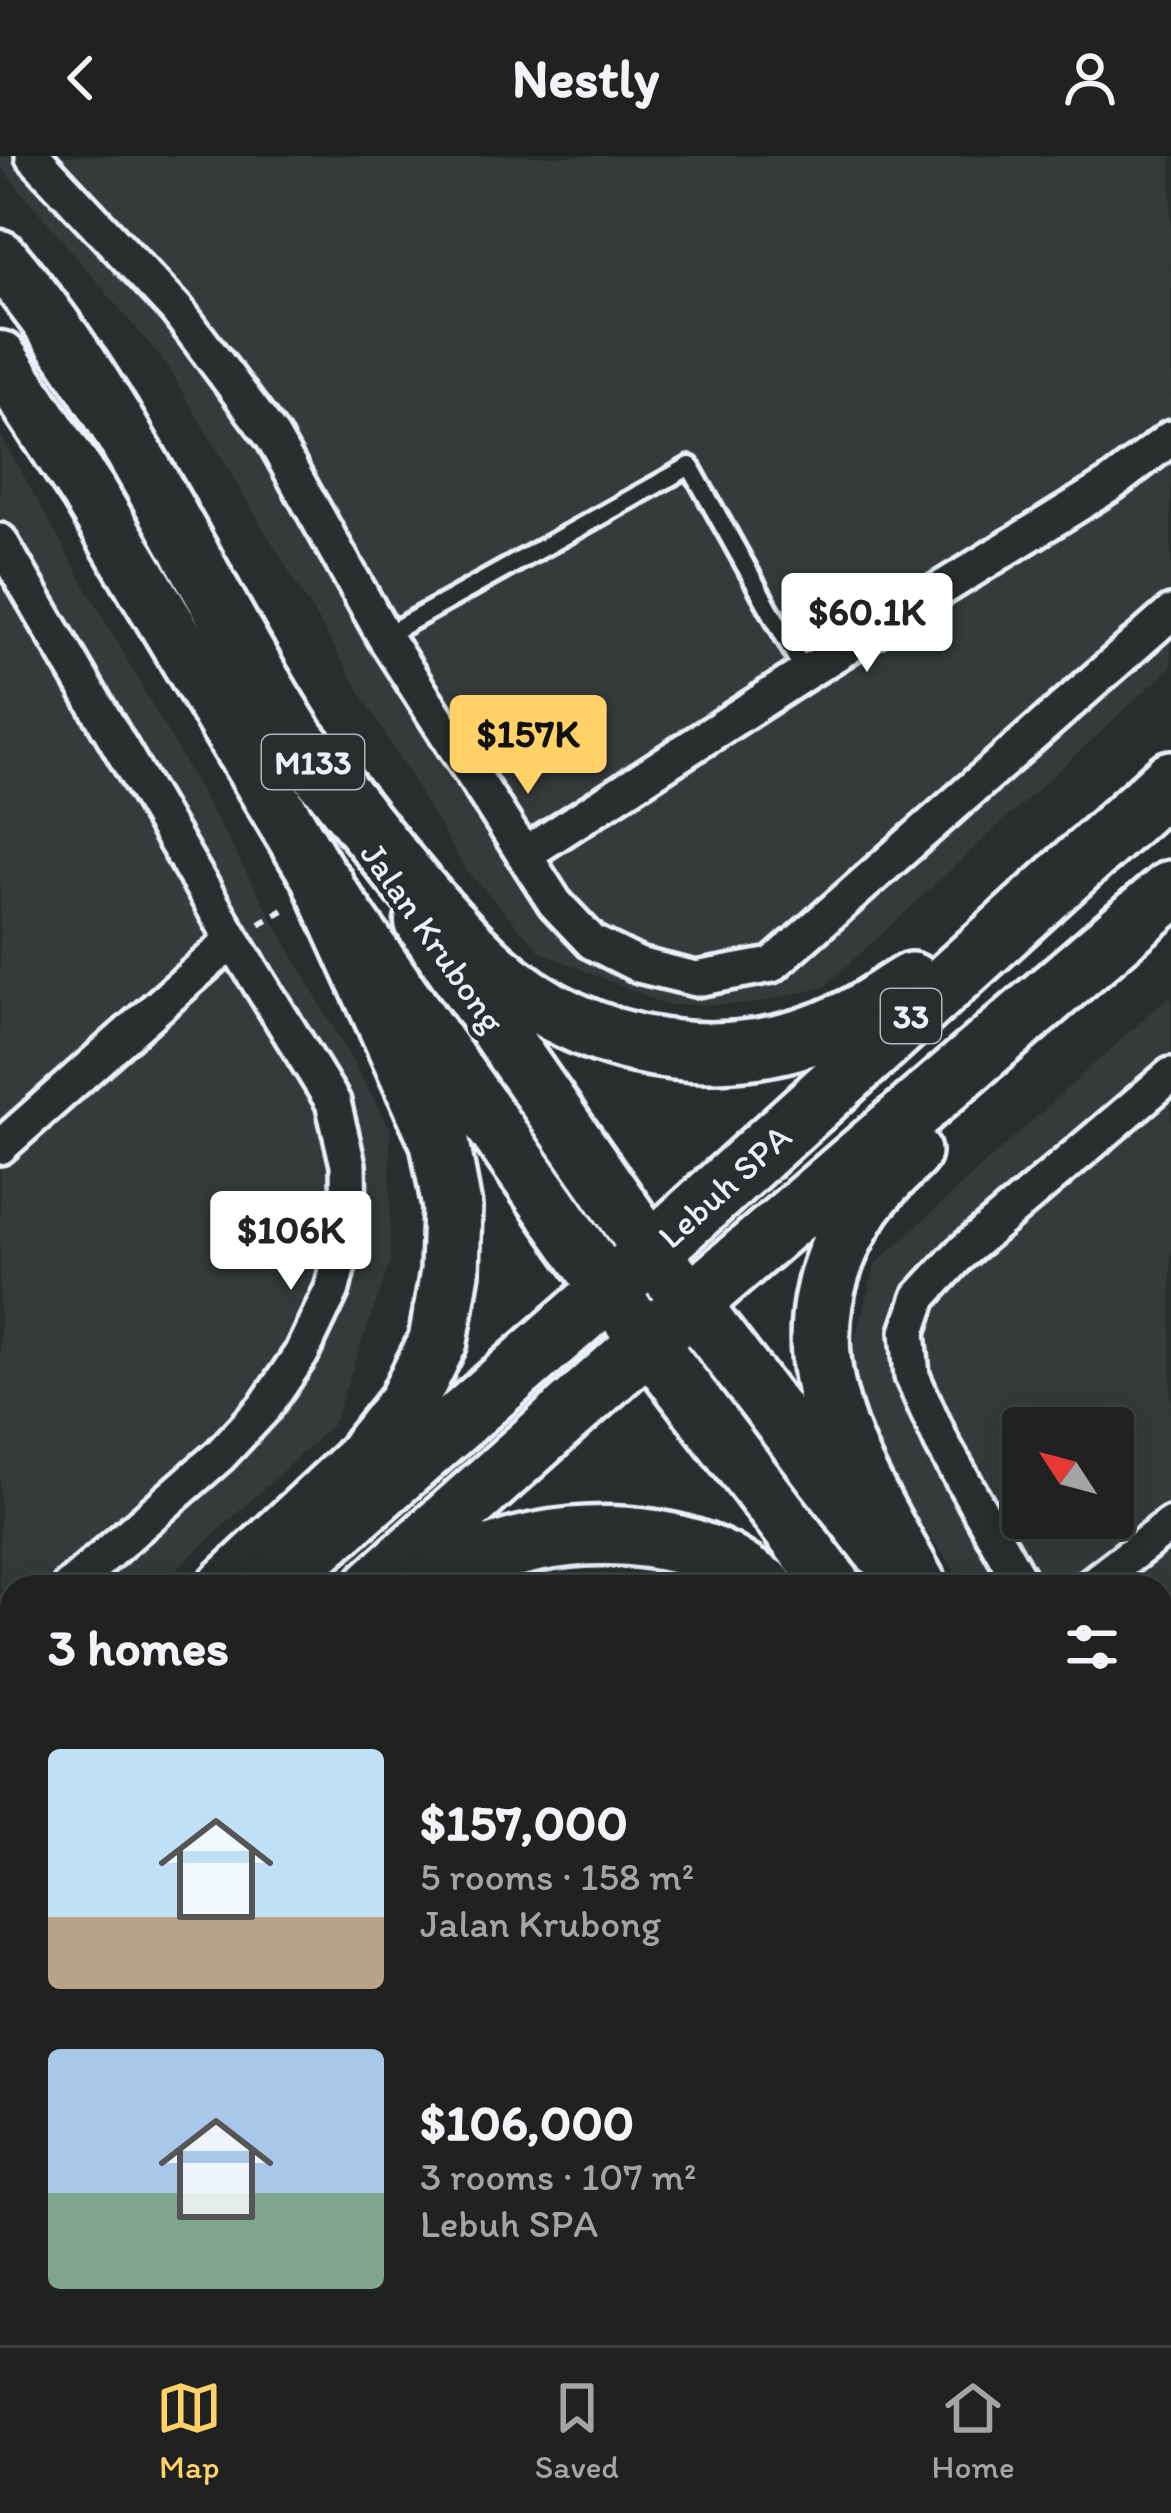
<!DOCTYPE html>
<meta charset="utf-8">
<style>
:root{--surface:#202222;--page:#282a2a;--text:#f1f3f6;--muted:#a2a4a5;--line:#3d3f40;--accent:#ffd166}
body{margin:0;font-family:Itim,sans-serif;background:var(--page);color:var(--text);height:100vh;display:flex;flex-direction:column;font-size:45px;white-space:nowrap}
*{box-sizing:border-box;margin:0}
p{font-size:39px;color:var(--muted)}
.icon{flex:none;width:66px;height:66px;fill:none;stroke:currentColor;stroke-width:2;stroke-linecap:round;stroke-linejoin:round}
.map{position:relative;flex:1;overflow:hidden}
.side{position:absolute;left:0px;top:1419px;width:1173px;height:771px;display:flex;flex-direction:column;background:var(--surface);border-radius:36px 36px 0 0;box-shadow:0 6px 30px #0003,0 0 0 3px var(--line)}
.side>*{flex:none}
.needle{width:78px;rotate:306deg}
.fabs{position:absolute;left:1002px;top:1251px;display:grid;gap:24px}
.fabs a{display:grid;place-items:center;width:132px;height:132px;border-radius:12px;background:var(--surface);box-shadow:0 6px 30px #0003,0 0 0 3px var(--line);font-size:60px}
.price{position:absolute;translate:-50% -102px;padding:0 27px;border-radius:12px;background:#fff;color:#222;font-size:39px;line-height:78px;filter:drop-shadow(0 3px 6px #0008)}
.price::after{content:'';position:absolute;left:50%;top:72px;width:36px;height:27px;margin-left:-18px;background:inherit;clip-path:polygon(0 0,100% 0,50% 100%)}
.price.active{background:var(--accent);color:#111}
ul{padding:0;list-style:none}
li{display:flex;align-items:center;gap:36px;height:300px;padding:0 48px}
li span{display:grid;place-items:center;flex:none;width:336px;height:240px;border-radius:12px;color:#555}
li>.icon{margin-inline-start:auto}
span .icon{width:144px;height:144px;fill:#fffc;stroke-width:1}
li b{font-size:51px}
h2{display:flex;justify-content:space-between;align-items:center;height:144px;padding:0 48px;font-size:51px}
header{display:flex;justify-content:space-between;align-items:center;height:156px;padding:0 48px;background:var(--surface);font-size:54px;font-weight:700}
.tabs{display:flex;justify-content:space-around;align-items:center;height:168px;border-top:3px solid var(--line);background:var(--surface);font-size:33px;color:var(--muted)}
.tabs a{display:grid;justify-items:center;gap:6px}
.tabs .active{color:var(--accent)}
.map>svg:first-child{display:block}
.built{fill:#363a3b;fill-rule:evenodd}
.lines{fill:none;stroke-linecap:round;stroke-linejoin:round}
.service-casing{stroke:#e8f1f8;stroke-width:26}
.minor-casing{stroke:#e8f1f8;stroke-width:42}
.primary-casing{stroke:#e8f1f8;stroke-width:63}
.trunk-casing{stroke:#e8f1f8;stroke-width:66}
.path{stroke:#e8f1f8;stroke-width:6;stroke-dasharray:9 9;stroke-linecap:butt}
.service{stroke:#2a2d2e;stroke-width:16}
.minor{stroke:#2a2d2e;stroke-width:33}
.primary{stroke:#2a2d2e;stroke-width:54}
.trunk{stroke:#2a2d2e;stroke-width:57}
.labels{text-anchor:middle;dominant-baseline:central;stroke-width:10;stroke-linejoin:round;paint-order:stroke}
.shield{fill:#2a2d2e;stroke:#afb6bb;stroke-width:3}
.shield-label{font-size:33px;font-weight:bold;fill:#e8f1f8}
.street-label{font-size:36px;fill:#e8f1f8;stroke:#2a2d2e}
</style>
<header><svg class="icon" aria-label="back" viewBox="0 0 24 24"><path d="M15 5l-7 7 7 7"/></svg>Nestly<svg class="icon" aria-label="person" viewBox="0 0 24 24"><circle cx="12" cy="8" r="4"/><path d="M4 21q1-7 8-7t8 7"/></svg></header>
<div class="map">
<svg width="1171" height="2189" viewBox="0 0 1171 2189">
<rect width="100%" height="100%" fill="#2a2d2e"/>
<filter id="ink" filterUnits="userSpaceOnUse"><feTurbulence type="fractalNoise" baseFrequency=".00833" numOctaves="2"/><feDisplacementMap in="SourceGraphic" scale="24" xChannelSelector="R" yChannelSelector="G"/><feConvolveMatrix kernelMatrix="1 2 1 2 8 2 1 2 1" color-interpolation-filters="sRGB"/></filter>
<g filter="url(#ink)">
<path class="built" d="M0,0h1171v511l-347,320 -72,17 -86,1 -125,-53 -76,-83 -299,-505 -166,-198z
M0,278l390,694v135l-57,161 -175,163h-146v136l-12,11z
M1171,838v879l-10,-14v-272h-195l-73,-103 -45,-119 28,-102zM1023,1272h90v90h-90z
M12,1857v321h1149v-171l10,14v168h-1171v-322z"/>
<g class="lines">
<defs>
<path id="service" d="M384,480l306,-170 115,207"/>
<path id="minor" d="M33,0l144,154 96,128 111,198 171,267 37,39 46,23 58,14 76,-14 399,-352
M0,385l233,399 100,162 15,63 1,56 -17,68 -31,65 -36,53 -45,48 -151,132
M524,699l281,-182 306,-189 60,-46
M0,991l233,-207
M1023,1431l-81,-144 -30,-67 -4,-44 12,-35 40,-43 211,-179
M1089,1431l82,-63
M0,1491l12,-10
M1161,1625l10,15
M0,1908l12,-11
M1161,2092l10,9
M779,2178l8,11
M635,2189l17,-11"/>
<path id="primary" d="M0,102c134,156 209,354 325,522
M0,203l88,133 236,393 285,405 226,297
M423,766l228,329 228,297
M1161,1792l10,14
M1161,1899l10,17"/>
<g id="trunk">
<path d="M300,588c61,74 119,158 190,223 97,88 240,111 358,53 22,-10 42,-26 63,-38"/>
<path d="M911,996c-17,18 -37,35 -50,55 -90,143 -13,252 57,380"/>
<path d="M227,1431l131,-123 49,-61 31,-62 12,-69 2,-65 -12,-65 -116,-257"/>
<path id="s1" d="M270,1431l339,-297 562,-510"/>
<path d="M374,1431l316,-283 481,-414"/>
<path d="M427,1431c80,-55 209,-70 298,-25 13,7 27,17 40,25"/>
<path d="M0,1644l12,-11"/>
<path d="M0,1766l12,-11"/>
</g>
</defs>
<use href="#service" class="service-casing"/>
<use href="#minor" class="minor-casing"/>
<use href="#primary" class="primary-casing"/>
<use href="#trunk" class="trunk-casing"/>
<path class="path" d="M260,768l25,-15"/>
<use href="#service" class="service"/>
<use href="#minor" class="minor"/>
<use href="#primary" class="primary"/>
<use href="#trunk" class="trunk"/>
</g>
</g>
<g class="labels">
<g class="shield">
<rect x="262" y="579" width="102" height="54" rx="9"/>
<rect x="881" y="833" width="60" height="54" rx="9"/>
</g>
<g class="shield-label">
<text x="313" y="606">M133</text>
<text x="911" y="860">33</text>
</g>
<g class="street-label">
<text transform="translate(433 781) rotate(55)">Jalan Krubong</text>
<text stroke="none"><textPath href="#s1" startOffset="606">Lebuh SPA</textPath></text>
</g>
</g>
</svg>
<div class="fabs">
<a><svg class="needle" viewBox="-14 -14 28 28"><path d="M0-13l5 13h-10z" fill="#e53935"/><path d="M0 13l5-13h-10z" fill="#a2a4a5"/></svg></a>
</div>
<b class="price" style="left:867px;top:519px">$60.1K</b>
<b class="price active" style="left:528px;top:641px">$157K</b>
<b class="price" style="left:291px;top:1137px">$106K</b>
<section class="side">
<h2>3 homes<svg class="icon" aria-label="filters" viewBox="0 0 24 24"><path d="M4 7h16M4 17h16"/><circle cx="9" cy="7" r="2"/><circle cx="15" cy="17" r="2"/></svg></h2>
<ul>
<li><span style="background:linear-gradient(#bfe0f5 70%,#b9a48a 0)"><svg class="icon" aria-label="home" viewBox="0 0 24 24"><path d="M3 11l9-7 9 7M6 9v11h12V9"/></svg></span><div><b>$157,000</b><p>5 rooms · 158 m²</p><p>Jalan Krubong</p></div></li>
<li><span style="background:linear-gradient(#a9c7e8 60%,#7fa58c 0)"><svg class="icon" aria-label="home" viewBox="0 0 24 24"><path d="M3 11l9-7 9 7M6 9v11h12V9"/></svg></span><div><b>$106,000</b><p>3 rooms · 107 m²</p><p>Lebuh SPA</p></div></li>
</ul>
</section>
</div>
<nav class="tabs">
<a class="active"><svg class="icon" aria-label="map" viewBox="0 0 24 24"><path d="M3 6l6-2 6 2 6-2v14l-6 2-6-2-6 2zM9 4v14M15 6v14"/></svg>Map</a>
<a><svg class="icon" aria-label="saved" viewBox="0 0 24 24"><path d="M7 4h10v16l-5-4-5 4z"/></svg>Saved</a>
<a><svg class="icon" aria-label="home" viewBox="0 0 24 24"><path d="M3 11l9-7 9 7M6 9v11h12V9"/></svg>Home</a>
</nav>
